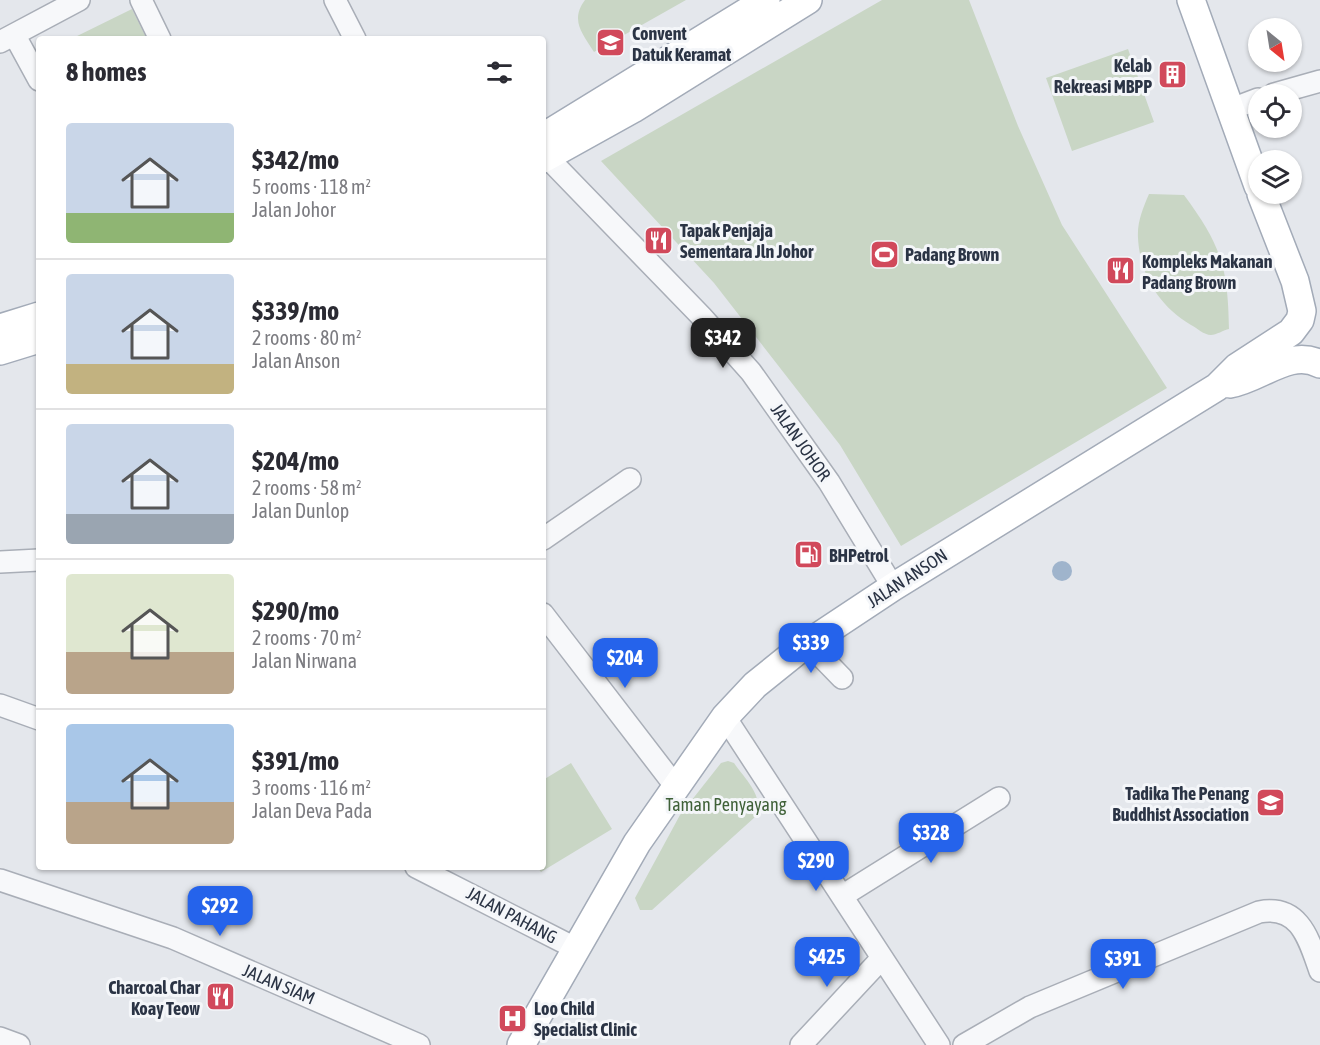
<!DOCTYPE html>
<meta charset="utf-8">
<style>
:root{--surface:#fff;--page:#f7f7f7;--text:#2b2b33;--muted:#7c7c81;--line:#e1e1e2;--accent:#2563eb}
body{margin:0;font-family:"Asap Condensed",sans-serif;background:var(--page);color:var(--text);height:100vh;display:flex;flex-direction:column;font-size:22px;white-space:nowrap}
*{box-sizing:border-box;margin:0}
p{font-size:20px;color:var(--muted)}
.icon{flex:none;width:33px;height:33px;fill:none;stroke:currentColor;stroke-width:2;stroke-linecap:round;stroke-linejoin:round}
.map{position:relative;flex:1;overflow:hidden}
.panel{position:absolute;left:36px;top:36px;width:510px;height:834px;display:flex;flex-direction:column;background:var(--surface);border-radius:6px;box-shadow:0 2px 4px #0004}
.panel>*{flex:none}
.needle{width:39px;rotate:150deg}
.tools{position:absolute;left:1248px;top:18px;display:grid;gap:12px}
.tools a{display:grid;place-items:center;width:54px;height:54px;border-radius:50%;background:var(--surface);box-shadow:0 2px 4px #0004;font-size:30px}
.price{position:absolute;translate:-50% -51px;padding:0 14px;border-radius:12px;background:var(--accent);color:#fff;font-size:20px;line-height:39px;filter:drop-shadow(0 2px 3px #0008)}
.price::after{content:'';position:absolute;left:50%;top:36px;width:18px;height:14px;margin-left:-9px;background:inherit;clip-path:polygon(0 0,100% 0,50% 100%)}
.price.on{background:#222;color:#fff}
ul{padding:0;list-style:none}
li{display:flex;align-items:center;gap:18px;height:150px;padding:0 30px}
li+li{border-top:2px solid var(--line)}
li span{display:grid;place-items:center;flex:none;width:168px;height:120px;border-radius:6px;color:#555}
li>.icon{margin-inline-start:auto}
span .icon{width:72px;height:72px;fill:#fffc;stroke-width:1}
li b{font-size:26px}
h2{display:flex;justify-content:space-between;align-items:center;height:72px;padding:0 30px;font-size:26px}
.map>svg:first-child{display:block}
.green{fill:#c9d6c5}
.water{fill:#9fb4cc}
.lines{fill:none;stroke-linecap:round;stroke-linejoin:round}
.minor-casing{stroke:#a9aeb7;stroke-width:24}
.major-casing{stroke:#a3abb8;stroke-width:30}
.minor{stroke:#f7f8fa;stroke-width:21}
.major{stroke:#fff;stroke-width:27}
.labels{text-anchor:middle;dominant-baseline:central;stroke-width:6;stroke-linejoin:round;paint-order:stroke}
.poi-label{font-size:18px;font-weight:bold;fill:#2b3445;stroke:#f4f6f9;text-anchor:start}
.street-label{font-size:18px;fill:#2b3445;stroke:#f4f6f9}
.park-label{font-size:18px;fill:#3f6138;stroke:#f4f6f9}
</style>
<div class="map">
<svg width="1320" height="1045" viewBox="0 0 1320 1045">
<rect width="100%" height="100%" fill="#e4e7ec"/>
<path class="green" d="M585,0h101l-92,52c-12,-19 -24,-32 -9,-52z
M882,0h87l49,126 44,99 105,163 -266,158 -61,-101 -126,-162 -113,-122z
M132,9l15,30h-76z
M1128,49l26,73 -82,29 -26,-73z
M1149,194l35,1c37,50 44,72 45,134 -5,1 -13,6 -18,6 -7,0 -14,-7 -20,-10 -32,-19 -51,-50 -53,-87 -1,-16 5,-30 11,-44z
M728,761l6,2c11,16 32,35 21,54l-103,93h-12l-5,-12 45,-83 41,-52z
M571,763l41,66 -71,43 -4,-5h6v-87z"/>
<path class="water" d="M1052 571a10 10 0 1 1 20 0a10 10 0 1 1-20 0Z"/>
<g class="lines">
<defs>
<path id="minor" d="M141,0l19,39
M335,0l20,39
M15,36l24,44
M0,42l79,-42
M1274,94l46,-13
M1229,110l29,-11
M543,153l158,163 50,56 78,110 64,105
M543,539l87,-60
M0,562l39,-2
M543,614l133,173
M808,643l34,35
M0,705l39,14
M725,717l214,328
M416,867l159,81
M0,880l173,58 246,107
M842,896l157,-98
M0,1038l19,7
M801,1045l81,-87
M964,1045l66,-38 229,-95c41,-8 50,28 61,59"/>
<path id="major" d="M1191,0l67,186
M543,137l223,-137
M543,159l90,-50 175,-109
M0,328l39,-12
M0,351l39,-12
M1230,384c30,-5 60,-36 90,-20
M521,1045l116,-202 88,-126 30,-32 46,-37 92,-61 324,-200 20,-20 54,-35 9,-12 2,-9 -7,-30 -34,-87"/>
</defs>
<use href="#minor" class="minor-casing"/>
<use href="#major" class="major-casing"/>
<use href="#minor" class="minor"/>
<use href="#major" class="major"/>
</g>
<defs>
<symbol id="school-square" viewBox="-11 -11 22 22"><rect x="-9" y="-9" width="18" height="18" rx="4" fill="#d1495b" stroke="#f4f6f9"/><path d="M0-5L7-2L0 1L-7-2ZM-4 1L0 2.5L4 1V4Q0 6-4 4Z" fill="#fff"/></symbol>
<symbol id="building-square" viewBox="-11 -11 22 22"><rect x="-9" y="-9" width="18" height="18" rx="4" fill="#d1495b" stroke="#f4f6f9"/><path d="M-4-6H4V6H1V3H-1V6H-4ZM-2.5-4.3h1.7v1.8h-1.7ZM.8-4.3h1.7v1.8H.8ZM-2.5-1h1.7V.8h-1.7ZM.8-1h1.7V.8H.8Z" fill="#fff"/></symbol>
<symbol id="restaurant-square" viewBox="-11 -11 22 22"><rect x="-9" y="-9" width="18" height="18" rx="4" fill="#d1495b" stroke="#f4f6f9"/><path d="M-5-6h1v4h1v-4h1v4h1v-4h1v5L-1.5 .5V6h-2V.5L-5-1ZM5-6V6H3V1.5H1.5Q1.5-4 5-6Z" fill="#fff"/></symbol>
<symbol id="stadium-square" viewBox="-11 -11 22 22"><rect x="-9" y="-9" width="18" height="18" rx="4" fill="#d1495b" stroke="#f4f6f9"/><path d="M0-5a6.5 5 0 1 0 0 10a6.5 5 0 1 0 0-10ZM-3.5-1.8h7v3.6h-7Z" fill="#fff"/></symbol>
<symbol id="fuel-square" viewBox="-11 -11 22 22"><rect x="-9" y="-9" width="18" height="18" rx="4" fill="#d1495b" stroke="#f4f6f9"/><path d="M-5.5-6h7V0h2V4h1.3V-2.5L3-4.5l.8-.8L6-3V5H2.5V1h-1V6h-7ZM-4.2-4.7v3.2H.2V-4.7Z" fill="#fff"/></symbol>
<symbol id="hospital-square" viewBox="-11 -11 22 22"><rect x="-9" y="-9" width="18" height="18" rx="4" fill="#d1495b" stroke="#f4f6f9"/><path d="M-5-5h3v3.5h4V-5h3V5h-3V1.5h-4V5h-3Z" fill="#fff"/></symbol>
</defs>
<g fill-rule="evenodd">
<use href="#school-square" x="594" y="26" width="33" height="33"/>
<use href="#building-square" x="1156" y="58" width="33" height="33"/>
<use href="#restaurant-square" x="642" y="224" width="33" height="33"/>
<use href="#stadium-square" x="868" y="238" width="33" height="33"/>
<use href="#restaurant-square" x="1104" y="254" width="33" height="33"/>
<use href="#fuel-square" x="792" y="538" width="33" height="33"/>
<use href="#school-square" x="1254" y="786" width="33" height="33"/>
<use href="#restaurant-square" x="204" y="980" width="33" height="33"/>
<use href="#hospital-square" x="496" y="1002" width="33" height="33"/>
</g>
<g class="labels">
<g class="poi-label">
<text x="632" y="33">Convent<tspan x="632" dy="21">Datuk Keramat</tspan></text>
<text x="1152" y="65" text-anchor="end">Kelab<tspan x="1152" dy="21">Rekreasi MBPP</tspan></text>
<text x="680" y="230">Tapak Penjaja<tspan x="680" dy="21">Sementara Jln Johor</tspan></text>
<text x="905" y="254">Padang Brown</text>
<text x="1142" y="261">Kompleks Makanan<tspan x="1142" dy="21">Padang Brown</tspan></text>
<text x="829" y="555">BHPetrol</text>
<text x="1249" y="793" text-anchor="end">Tadika The Penang<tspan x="1249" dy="21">Buddhist Association</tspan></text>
<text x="200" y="987" text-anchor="end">Charcoal Char<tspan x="200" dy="21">Koay Teow</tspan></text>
<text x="534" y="1008">Loo Child<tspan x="534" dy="21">Specialist Clinic</tspan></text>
</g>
<g class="street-label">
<text transform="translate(801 442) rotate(55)">JALAN JOHOR</text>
<text transform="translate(907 578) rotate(-33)">JALAN ANSON</text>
<text transform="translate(512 915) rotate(28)">JALAN PAHANG</text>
<text transform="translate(279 984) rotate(23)">JALAN SIAM</text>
</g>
<g class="park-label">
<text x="726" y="804">Taman Penyayang</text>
</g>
</g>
</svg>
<div class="tools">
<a><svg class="needle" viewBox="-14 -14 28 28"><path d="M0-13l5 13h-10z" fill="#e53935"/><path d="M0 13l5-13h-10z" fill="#7c7c81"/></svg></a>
<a><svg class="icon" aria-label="locate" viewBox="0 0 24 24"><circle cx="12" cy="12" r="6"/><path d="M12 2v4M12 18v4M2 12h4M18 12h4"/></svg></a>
<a><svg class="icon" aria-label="layers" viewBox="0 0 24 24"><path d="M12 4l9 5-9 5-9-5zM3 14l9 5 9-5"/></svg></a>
</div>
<b class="price on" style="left:723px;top:369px">$342</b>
<b class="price" style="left:811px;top:674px">$339</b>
<b class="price" style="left:625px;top:689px">$204</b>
<b class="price" style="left:931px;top:864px">$328</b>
<b class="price" style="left:816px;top:892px">$290</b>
<b class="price" style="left:220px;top:937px">$292</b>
<b class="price" style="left:827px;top:988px">$425</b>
<b class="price" style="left:1123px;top:990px">$391</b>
<section class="panel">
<h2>8 homes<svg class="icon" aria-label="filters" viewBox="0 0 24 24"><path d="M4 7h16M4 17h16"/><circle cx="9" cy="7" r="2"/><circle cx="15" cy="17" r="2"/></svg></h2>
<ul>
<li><span style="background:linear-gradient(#c9d6e8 75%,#8fb573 0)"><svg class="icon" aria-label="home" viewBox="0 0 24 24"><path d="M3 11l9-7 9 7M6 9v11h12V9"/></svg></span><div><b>$342/mo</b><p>5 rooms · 118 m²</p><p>Jalan Johor</p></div></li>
<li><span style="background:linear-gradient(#c9d6e8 75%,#c2b280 0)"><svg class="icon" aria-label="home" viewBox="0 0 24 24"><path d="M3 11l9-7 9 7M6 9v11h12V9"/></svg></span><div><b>$339/mo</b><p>2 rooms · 80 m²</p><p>Jalan Anson</p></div></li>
<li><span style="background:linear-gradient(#c9d6e8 75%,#9aa5b1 0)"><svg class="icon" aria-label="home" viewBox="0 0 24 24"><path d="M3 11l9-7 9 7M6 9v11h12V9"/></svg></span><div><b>$204/mo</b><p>2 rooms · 58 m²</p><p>Jalan Dunlop</p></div></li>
<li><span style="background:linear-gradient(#dfe7d0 65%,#b9a48a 0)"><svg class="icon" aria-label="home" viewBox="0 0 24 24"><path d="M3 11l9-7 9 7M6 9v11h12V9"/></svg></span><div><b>$290/mo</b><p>2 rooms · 70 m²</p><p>Jalan Nirwana</p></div></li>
<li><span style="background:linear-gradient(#a9c7e8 65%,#b9a48a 0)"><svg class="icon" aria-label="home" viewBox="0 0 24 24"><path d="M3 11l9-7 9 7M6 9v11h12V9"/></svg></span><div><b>$391/mo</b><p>3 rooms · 116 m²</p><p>Jalan Deva Pada</p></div></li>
</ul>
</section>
</div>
